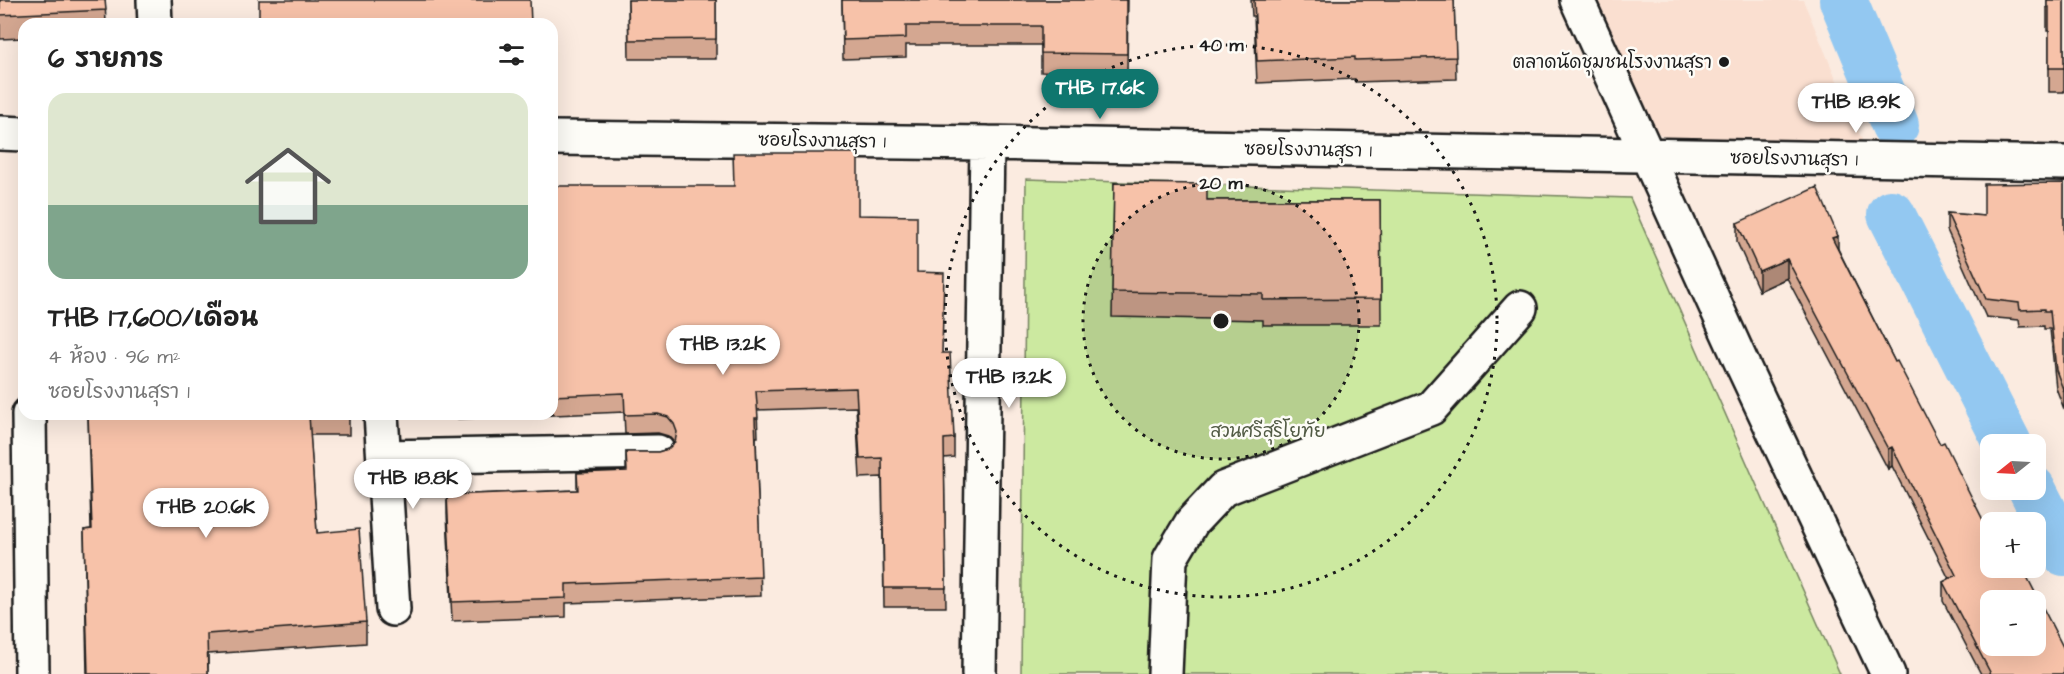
<!DOCTYPE html>
<html lang="th">
<meta charset="utf-8">
<style>
:root{--surface:#fff;--page:#f2f2f2;--text:#222;--muted:#767676;--line:#e0e0e0;--accent:#0f766e}
body{margin:0;font-family:"Architects Daughter","Playpen Sans Thai",sans-serif;background:var(--page);color:var(--text);height:100vh;display:flex;flex-direction:column;font-size:22px;white-space:nowrap}
*{box-sizing:border-box;margin:0}
p{font-size:20px;color:var(--muted)}
.icon{flex:none;width:33px;height:33px;fill:none;stroke:currentColor;stroke-width:2;stroke-linecap:round;stroke-linejoin:round}
.map{position:relative;flex:1;overflow:hidden}
.side{position:absolute;left:18px;top:18px;width:540px;height:402px;display:flex;flex-direction:column;background:var(--surface);border-radius:18px;box-shadow:0 6px 24px #0002}
.side>*{flex:none}
.needle{width:39px;rotate:252deg}
.tools{position:absolute;left:1980px;top:434px;display:grid;gap:12px}
.tools a{display:grid;place-items:center;width:66px;height:66px;border-radius:12px;background:var(--surface);box-shadow:0 6px 24px #0002;font-size:30px}
.price{position:absolute;translate:-50% -51px;padding:0 14px;border-radius:21px;background:#fff;color:#222;font-size:20px;line-height:39px;filter:drop-shadow(0 2px 3px #0008)}
.price::after{content:'';position:absolute;left:50%;top:36px;width:18px;height:14px;margin-left:-9px;background:inherit;clip-path:polygon(0 0,100% 0,50% 100%)}
.price.selected{background:var(--accent);color:#fff}
ul{padding:0;list-style:none}
li{display:grid;align-content:center;gap:12px;height:318px;padding:0 30px}
li+li{border-top:2px solid var(--line)}
li span{display:grid;place-items:center;height:186px;border-radius:18px;color:#555}
li>.icon{margin-inline-start:auto}
span .icon{width:108px;height:108px;fill:#fffc;stroke-width:1}
li b{font-size:26px}
h2{display:flex;justify-content:space-between;align-items:center;height:72px;padding:0 30px;font-size:26px}
.map>svg:first-child{display:block}
.built{fill:#fadfd0}
.green{fill:#cce9a0;stroke:#74825e;stroke-width:1.5}
.lines{fill:none;stroke-linecap:round;stroke-linejoin:round}
.canal{stroke:#93c8f1;stroke-width:48}
.minor-casing{stroke:#1c1c1c;stroke-width:38}
.minor{stroke:#fdfcf7;stroke-width:33}
.wall{fill:#d4a791;stroke:#1c1c1c;stroke-width:1.5}
.shaded-wall{fill:#ad8876;stroke:#1c1c1c;stroke-width:1.5}
.building{fill:#f7c2a9;stroke:#1c1c1c;stroke-width:1.5;fill-rule:evenodd}
.ring{fill:none;stroke:#1c1c1c;stroke-width:3;stroke-dasharray:3 6}
.poi-dot{fill:#1c1c1c;stroke:#fdfcf7;stroke-width:2}
.labels{text-anchor:middle;dominant-baseline:central;stroke-width:5;stroke-linejoin:round;paint-order:stroke}
.poi-label{font-size:18px;fill:#1c1c1c;stroke:#fdfcf7;text-anchor:end}
.street-label{font-size:18px;fill:#1c1c1c;stroke:#fdfcf7}
.park-label{font-size:18px;fill:#515a44;stroke:#fdfcf7}
.centre{fill:#1c1c1c;stroke:#fdfcf7;stroke-width:3}
.ring-label{font-size:18px;text-anchor:middle;font-weight:bold;fill:#1c1c1c;stroke:#fdfcf7;stroke-width:5;stroke-linejoin:round;paint-order:stroke}
</style>
<div class="map">
<svg width="2064" height="674" viewBox="0 0 2064 674">
<rect width="100%" height="100%" fill="#fbebe0"/>
<filter id="ink" filterUnits="userSpaceOnUse"><feTurbulence type="fractalNoise" baseFrequency=".0167" numOctaves="2"/><feDisplacementMap in="SourceGraphic" scale="12" xChannelSelector="R" yChannelSelector="G"/><feConvolveMatrix kernelMatrix="1 2 1 2 8 2 1 2 1" color-interpolation-filters="sRGB"/></filter>
<g filter="url(#ink)">
<path class="built" d="M1592,0h211l60,142 -192,-1 -26,-16z"/>
<path class="green" d="M1026,179l604,19 210,476h-819z"/>
<g class="lines">
<path class="canal" d="M1843,0l52,125
M1891,214l117,230
M2032,489l32,63"/>
<defs>
<path id="minor" d="M154,0l1,24
M1577,0l166,366 145,308
M0,133l24,1
M552,138l435,5 1077,20
M29,414l3,260
M381,414l12,195
M384,457l274,-5
M979,674l8,-531
M1165,674l5,-115 22,-37 31,-33 208,-81 89,-100"/>
</defs>
<use href="#minor" class="minor-casing"/>
<use href="#minor" class="minor"/>
</g>
<path class="wall" d="M0,0h105l1,24h-82v14l-24,1z
M628,0h88v59h-87z
M842,0h286l-1,73 -86,-1v-27h-135v12l-63,2z
M1251,0h203l2,79 -101,3v-3l-98,4 -3,-67h-2z
M2047,0h17v92h-15v-61h-2z
M1114,183l93,17h173l1,125h-118v-5l-151,-3z
M2064,183v226l-8,-21 -6,-59h-6v-3l-24,1 -1,-7 -33,-3 -39,-87v-17l37,3z
M552,186l306,29 59,57 25,81 12,85v19l-10,1 2,149h-62l-2,-130 -22,1 -4,-71 -99,3 1,27h-2l5,159 -195,7v14l-114,4 -5,-107v-19l130,-5v-17l49,-2v-19h32l10,-3 6,-7 -6,-6 -10,-3 -33,1 -1,-22 -166,7v-5h94z
M1737,223l101,26 57,113 45,82 50,90 74,140h-83l-38,-73v-19l6,-3 -57,-113 -4,3 -101,-191 -28,13 -22,-49z
M88,414h261v21h-39l7,98 49,89v21l-158,11v20h-121l-3,-144 7,-1z"/>
<path class="shaded-wall" d="M1838,236v19l-6,-17z
M1787,259v19l-28,13v-20z
M1892,447v19l-4,3v-20z"/>
<path class="building" d="M0,0h105l1,10 -106,5z
M259,0h271l1,24h-272z
M628,0h88v39l-87,1z
M842,0h285v54l-86,-1v-27h-135v12l-63,2z
M1254,0h200l2,57 -101,3v-3l-98,4z
M2047,0h17v68h-15v-61h-2z
M733,153h125v62l59,1v56l27,1 -2,80h8l4,85 -10,1 2,149h-62l-2,-130 -22,1 -4,-71 -100,3 2,27h-3l6,159 -195,7v14l-114,4 -5,-107 131,-5 -1,-17 50,-2 -1,-19h32l10,-3 7,-7 2,-10 -3,-8 -6,-7 -10,-3 -33,1 -1,-22 -72,3v-210h182z
M1114,183l93,1v16h173l1,99 -118,1v-6l-151,-2z
M2064,183v209l-8,-22 -6,-59h-6v-2l-24,1 -1,-7 -33,-4 -39,-86 37,3v-32z
M1817,187l21,49 -6,2 63,124 2,-1 43,83 4,-2 46,92v33h32l42,82v25h-73l-48,-92 13,-7 -64,-128 -4,2 -101,-190 -28,12 -22,-48zM1990,600h46v45h-46z
M88,414h261l-40,1 8,118 42,-4 7,93 -159,12 1,40h-120l-4,-144 8,-1z"/>
</g>
<circle cx="1221" cy="321" r="138" fill="#1c1c1c" fill-opacity=".12"/>
<g class="ring">
<circle cx="1221" cy="321" r="138"/>
<circle cx="1221" cy="321" r="276"/>
</g>
<circle class="poi-dot" cx="1724" cy="62" r="6"/>
<g class="labels">
<g class="poi-label">
<text x="1712" y="62">ตลาดนัดชุมชนโรงงานสุรา</text>
</g>
<g class="street-label">
<text transform="translate(822 141) rotate(1)">ซอยโรงงานสุรา 1</text>
<text transform="translate(1308 150) rotate(1)">ซอยโรงงานสุรา 1</text>
<text transform="translate(1794 159) rotate(1)">ซอยโรงงานสุรา 1</text>
</g>
<g class="park-label">
<text x="1268" y="431">สวนศรีสุริโยทัย</text>
</g>
</g>
<circle cx="1221" cy="321" r="9" class="centre"/>
<g class="ring-label">
<text x="1221" y="51">40 m</text>
<text x="1221" y="189">20 m</text>
</g>
</svg>
<div class="tools">
<a><svg class="needle" viewBox="-14 -14 28 28"><path d="M0-13l5 13h-10z" fill="#e53935"/><path d="M0 13l5-13h-10z" fill="#767676"/></svg></a>
<a>+</a>
<a>−</a>
</div>
<b class="price selected" style="left:1100px;top:120px">THB 17.6K</b>
<b class="price" style="left:1856px;top:134px">THB 18.9K</b>
<b class="price" style="left:723px;top:376px">THB 13.2K</b>
<b class="price" style="left:1009px;top:409px">THB 13.2K</b>
<b class="price" style="left:413px;top:510px">THB 18.8K</b>
<b class="price" style="left:206px;top:539px">THB 20.6K</b>
<section class="side">
<h2>6 รายการ<svg class="icon" aria-label="filters" viewBox="0 0 24 24"><path d="M4 7h16M4 17h16"/><circle cx="9" cy="7" r="2"/><circle cx="15" cy="17" r="2"/></svg></h2>
<ul>
<li><span style="background:linear-gradient(#dfe7d0 60%,#7fa58c 0)"><svg class="icon" aria-label="home" viewBox="0 0 24 24"><path d="M3 11l9-7 9 7M6 9v11h12V9"/></svg></span><div><b>THB 17,600/เดือน</b><p>4 ห้อง · 96 m²</p><p>ซอยโรงงานสุรา 1</p></div></li>
</ul>
</section>
</div>
